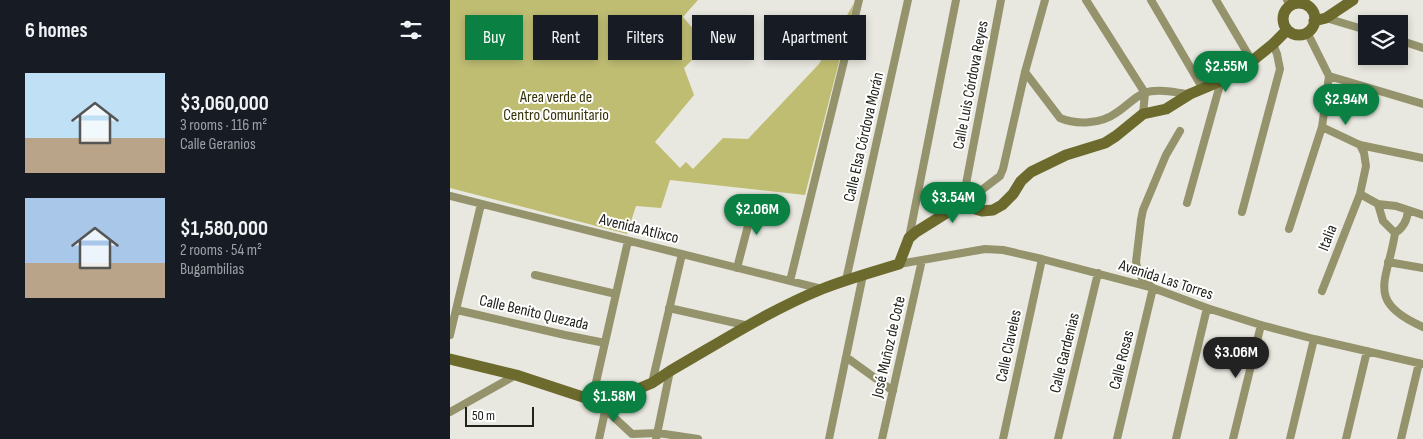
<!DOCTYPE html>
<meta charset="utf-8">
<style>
:root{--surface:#171b24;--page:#20242c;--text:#f1f3f6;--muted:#9ea1a6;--accent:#0b8043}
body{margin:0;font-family:"Sofia Sans Condensed",sans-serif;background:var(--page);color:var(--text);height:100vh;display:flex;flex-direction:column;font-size:19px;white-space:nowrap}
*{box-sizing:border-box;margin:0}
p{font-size:16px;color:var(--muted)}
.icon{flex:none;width:28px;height:28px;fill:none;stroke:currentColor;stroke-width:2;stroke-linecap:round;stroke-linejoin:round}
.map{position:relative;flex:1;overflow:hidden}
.drawer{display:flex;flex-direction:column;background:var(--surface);width:450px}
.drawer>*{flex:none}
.guide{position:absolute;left:15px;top:15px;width:475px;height:45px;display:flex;gap:10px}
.tools{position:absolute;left:908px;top:15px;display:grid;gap:10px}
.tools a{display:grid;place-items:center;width:50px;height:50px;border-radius:0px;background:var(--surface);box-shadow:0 2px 8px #0003;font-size:25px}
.scale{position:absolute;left:15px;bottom:12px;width:69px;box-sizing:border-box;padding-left:5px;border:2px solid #21211e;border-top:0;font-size:14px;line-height:18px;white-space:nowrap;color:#21211e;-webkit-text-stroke:4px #fffffe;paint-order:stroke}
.price{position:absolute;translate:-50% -42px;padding:0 11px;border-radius:18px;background:var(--accent);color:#fff;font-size:16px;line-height:32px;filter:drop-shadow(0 1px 2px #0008)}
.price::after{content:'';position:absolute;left:50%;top:30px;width:15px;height:11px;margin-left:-8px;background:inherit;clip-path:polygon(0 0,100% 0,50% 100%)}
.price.selected{background:#222;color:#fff}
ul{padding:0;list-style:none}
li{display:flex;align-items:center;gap:15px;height:125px;padding:0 25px}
li span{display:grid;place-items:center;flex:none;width:140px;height:100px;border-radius:0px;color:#555}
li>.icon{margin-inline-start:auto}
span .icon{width:60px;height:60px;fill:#fffc;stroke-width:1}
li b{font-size:21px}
h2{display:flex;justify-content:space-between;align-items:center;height:60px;padding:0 25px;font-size:21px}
.pill{padding:0 18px;border-radius:0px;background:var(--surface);box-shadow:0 2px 8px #0003;font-size:18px;line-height:45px}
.pill.selected{background:var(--accent);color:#fff}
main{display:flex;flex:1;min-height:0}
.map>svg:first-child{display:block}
.green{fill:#bfbd72}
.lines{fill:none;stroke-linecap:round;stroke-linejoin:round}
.street{stroke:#94936c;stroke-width:8}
.secondary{stroke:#6d6a2d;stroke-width:11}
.labels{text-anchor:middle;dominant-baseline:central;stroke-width:4;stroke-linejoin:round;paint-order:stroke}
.street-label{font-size:16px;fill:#21211e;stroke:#fffffe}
.park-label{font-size:16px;fill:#353308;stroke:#fffffe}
</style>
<main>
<section class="drawer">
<h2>6 homes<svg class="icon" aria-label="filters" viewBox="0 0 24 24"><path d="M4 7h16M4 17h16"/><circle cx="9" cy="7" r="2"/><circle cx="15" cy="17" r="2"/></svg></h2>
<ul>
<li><span style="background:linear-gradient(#bfe0f5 65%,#b9a48a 0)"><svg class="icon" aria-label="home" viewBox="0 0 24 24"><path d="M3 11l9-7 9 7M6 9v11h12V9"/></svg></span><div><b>$3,060,000</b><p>3 rooms · 116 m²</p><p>Calle Geranios</p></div></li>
<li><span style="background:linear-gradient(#a9c7e8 65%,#b9a48a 0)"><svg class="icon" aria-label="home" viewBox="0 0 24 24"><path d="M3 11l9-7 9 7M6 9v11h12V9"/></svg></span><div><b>$1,580,000</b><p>2 rooms · 54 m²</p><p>Bugambilias</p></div></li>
</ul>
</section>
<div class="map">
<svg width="973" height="439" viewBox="0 0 973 439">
<rect width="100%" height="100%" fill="#e8e8e0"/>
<path class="green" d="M0,0h248l-15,17 24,28 -23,23 10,27 -39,47 25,26 6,-6 7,7 30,-31 25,1 71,-75 35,-61 -49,192 -135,-15 -9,28 -25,-2 -9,28 -177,-46z"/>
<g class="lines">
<path class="street" d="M636,0l59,93 -2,21
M701,0l52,89
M766,0l36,61
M837,0l3,5
M876,18l40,12
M949,40l24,8
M575,72l35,46c16,7 41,6 56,-5 10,-6 17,-15 28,-20 14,-5 32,0 46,1
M879,76l94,28
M872,127l38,18 63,13
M910,194l18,10 5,17 12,12
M0,196l372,93
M737,203l34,-122
M928,204l18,2 27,9
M512,205l38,-29 3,-7 22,-97 20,-72
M512,205l39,-205
M792,212l38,-143 -3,-15 -4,-10
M839,229l33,-102 7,-51 -22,-44
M945,233c-7,48 -31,68 28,94
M945,233c8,-5 12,-12 13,-22
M459,238l47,-238
M938,262l35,6
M449,264l86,-15 18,1 39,9 111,29 54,20 54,17 53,14 109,25
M287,268l18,-69
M85,275l81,19
M396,280l62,-280
M340,281l69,-281
M872,291l38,-97 6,-28 -2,-13 -4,-8
M219,308l80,18
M7,310l108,25 40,8
M0,335l31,-131
M396,357l47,34
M202,383l30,-129
M142,400l36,-159
M155,409l27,25 26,-1 40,6
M0,412l66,-37
M149,439l7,-32
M206,439l14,-68
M379,439l34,-164
M432,439l40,-179
M553,439l39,-180
M608,439l40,-166
M667,439l36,-151 -11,-10 -4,-7 -2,-9 5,-42 2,-10 23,-55 14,-24
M726,439l31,-131
M783,439l28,-114
M840,439l24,-100
M896,439l21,-88
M951,439l18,-76"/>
<path class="secondary" d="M833 19a16 16 0 1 1 32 0a16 16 0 1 1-32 0Z
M864,21l12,-3 27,-18
M0,359l66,16 76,25 15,2 45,-19 18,-12c49,-28 100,-61 152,-82 25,-10 51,-17 77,-25l10,-26 7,-6 40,-25 6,-2 20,6 11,-1 9,-5 11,-11 8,-13 10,-9 35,-17 39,-12 11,-7 27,-22 23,-5 24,-15 31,-13 31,-20 21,-17 14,-14"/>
</g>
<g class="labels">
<g class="street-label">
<text transform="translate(521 85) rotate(-79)">Calle Luis Córdova Reyes</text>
<text transform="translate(414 137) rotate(-77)">Calle Elsa Córdova Morán</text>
<text transform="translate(189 229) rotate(14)">Avenida Atlixco</text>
<text transform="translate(878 238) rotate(-69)">Italia</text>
<text transform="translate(716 280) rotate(18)">Avenida Las Torres</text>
<text transform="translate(84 313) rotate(13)">Calle Benito Quezada</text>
<text transform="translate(559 346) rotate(-78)">Calle Claveles</text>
<text transform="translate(439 347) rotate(-77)">José Muñoz de Cote</text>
<text transform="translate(615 353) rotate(-76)">Calle Gardenias</text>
<text transform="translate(672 360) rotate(-76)">Calle Rosas</text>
</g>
<g class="park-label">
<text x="106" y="97">Area verde de<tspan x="106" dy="18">Centro Comunitario</tspan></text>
</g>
</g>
</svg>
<div class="tools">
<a><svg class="icon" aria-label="layers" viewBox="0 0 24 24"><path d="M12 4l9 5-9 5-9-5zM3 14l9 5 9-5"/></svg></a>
</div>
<div class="scale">50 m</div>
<b class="price" style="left:776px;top:93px">$2.55M</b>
<b class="price" style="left:896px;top:126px">$2.94M</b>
<b class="price" style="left:503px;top:224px">$3.54M</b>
<b class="price" style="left:307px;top:236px">$2.06M</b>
<b class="price selected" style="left:786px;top:379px">$3.06M</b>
<b class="price" style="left:164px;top:423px">$1.58M</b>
<div class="guide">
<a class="pill selected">Buy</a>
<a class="pill">Rent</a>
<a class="pill">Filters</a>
<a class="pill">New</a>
<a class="pill">Apartment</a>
</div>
</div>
</main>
